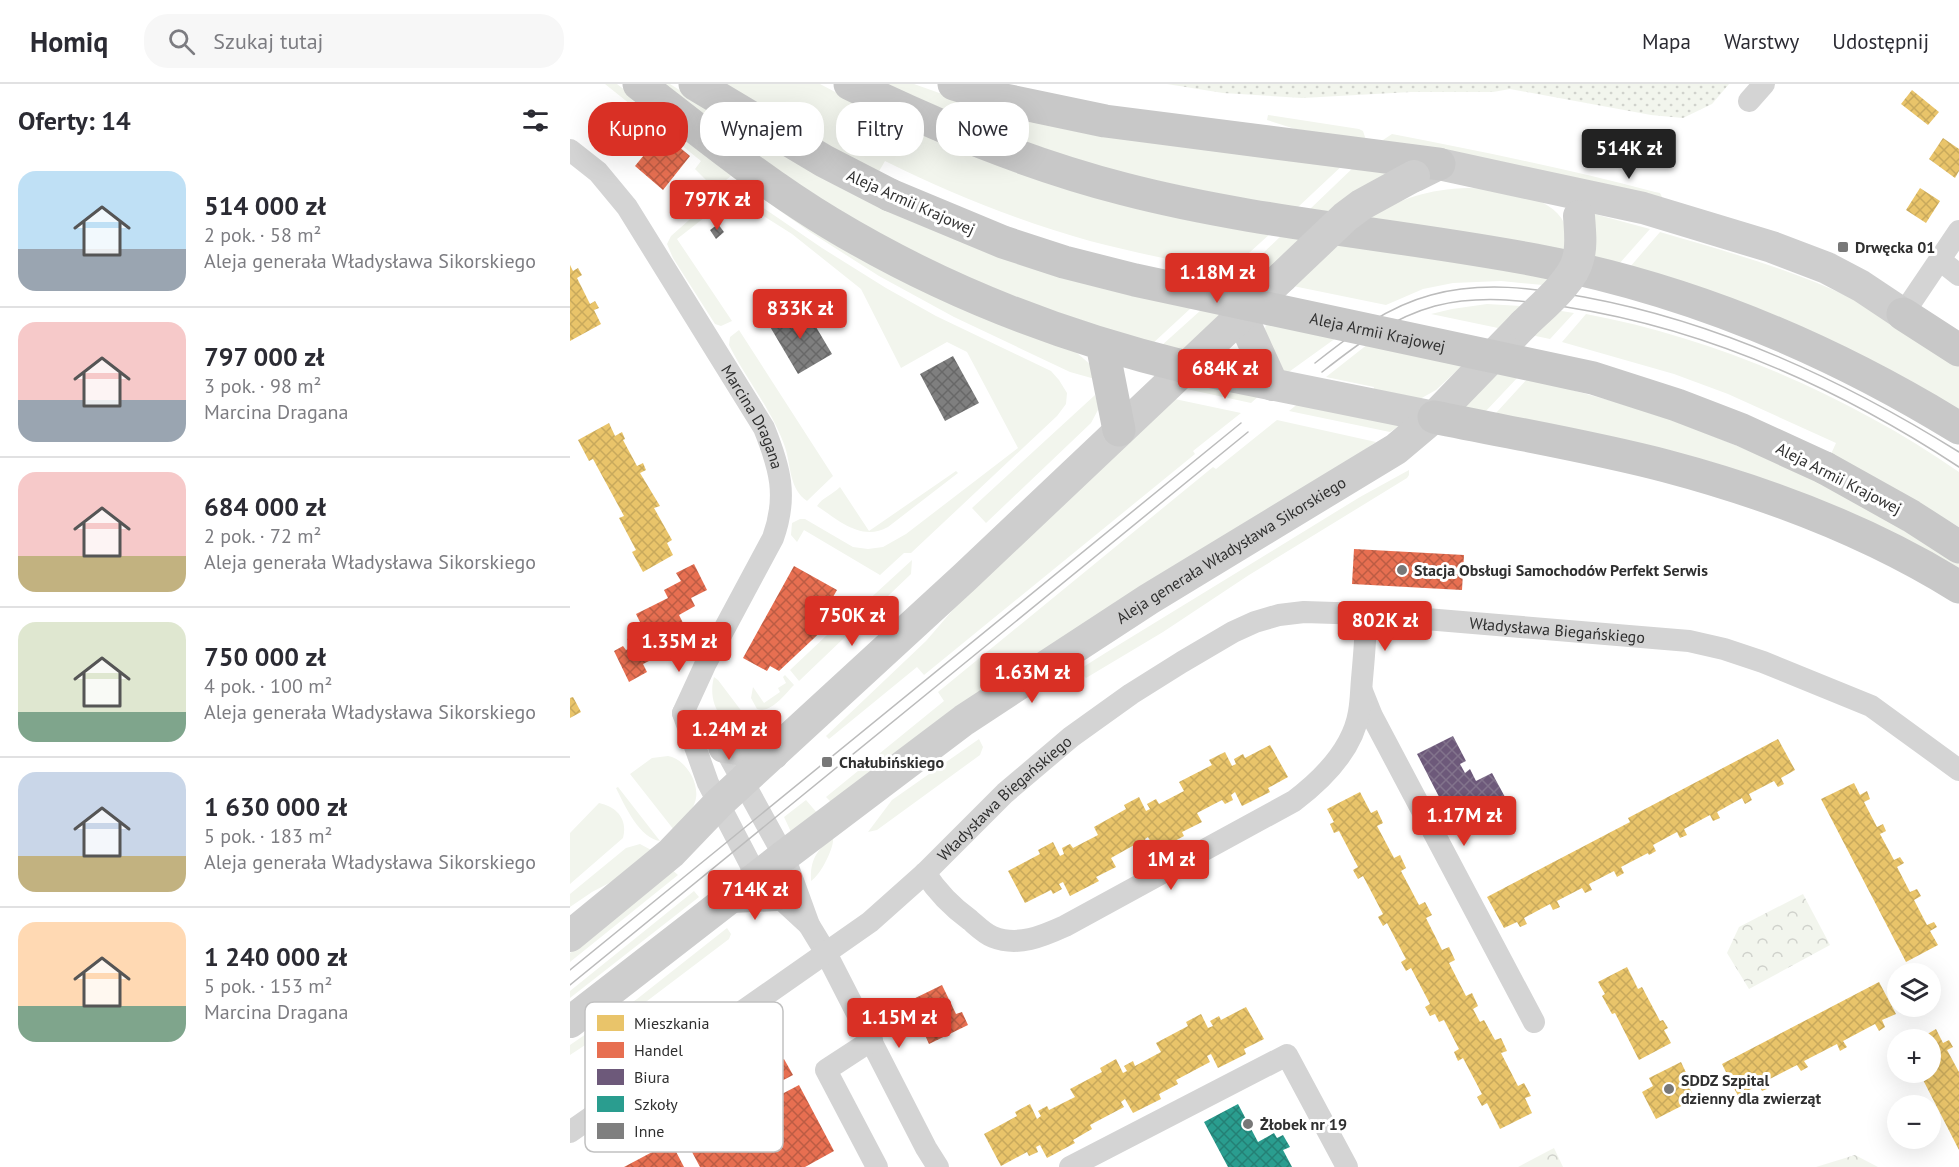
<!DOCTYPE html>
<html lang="pl">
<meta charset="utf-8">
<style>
:root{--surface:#fff;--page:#f7f7f7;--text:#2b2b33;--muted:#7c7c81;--line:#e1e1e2;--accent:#d93025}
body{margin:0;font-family:"PT Sans",sans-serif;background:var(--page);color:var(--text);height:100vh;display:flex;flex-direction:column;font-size:22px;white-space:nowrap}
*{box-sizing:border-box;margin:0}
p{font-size:20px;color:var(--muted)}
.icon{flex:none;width:33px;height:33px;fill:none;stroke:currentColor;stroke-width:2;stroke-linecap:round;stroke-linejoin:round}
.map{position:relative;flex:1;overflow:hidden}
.details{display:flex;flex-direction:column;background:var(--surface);width:570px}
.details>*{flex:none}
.guide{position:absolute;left:18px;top:18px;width:570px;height:54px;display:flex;gap:12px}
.buttons{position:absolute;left:1317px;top:879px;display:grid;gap:12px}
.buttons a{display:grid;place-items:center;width:54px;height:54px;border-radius:50%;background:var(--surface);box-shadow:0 6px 24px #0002;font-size:30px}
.price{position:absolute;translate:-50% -51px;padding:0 14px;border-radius:6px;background:var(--accent);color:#fff;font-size:20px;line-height:39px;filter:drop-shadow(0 2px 3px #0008)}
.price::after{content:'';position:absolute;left:50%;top:36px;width:18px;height:14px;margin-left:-9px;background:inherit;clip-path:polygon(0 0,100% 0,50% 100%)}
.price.current{background:#222;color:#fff}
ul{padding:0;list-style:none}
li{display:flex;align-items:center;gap:18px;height:150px;padding:0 18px}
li+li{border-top:2px solid var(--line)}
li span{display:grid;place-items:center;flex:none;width:168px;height:120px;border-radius:18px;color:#555}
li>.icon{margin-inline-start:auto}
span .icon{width:72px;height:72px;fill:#fffc;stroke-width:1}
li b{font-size:26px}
h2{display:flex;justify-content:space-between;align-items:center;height:72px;padding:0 18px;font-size:26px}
.tag{padding:0 21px;border-radius:24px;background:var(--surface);box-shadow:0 6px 24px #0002;font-size:21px;line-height:54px}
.tag.current{background:var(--accent);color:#fff}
header{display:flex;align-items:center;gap:36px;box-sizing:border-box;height:84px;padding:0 30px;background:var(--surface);border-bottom:2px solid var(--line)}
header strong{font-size:28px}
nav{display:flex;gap:33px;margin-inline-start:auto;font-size:21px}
.search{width:420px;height:54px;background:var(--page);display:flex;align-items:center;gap:15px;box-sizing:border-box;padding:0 21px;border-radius:24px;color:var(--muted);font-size:22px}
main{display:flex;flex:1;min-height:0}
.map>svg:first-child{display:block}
.grass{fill:#f2f5ed}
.park{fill:url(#park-crowns)}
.garden{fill:url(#garden-dots)}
.homes{fill:url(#homes-cross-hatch)}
.shops{fill:url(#shops-cross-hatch)}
.offices{fill:url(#offices-cross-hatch)}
.schools{fill:url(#schools-cross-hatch)}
.building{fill:url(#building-cross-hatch)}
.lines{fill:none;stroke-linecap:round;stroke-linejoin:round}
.street{stroke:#d4d4d4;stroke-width:22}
.secondary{stroke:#cecece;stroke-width:32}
.primary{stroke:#c8c8c8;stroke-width:33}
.tram{stroke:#bcbcbc;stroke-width:1.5}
.secondary-bridge{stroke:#cecece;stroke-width:32}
.primary-bridge{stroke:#c8c8c8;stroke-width:33}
.poi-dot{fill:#787878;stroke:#fff;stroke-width:2}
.labels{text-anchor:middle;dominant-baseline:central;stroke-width:6;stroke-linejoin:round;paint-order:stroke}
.street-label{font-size:16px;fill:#303030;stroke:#fff}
.poi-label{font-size:16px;font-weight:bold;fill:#303030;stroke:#fff;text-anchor:start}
.key{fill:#fff;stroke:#c1c1c1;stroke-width:1.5}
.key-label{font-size:16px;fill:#303030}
</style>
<header>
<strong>Homiq</strong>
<div class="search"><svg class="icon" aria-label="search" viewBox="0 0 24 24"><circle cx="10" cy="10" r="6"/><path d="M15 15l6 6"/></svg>Szukaj tutaj</div>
<nav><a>Mapa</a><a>Warstwy</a><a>Udostępnij</a></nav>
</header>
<main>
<section class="details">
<h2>Oferty: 14<svg class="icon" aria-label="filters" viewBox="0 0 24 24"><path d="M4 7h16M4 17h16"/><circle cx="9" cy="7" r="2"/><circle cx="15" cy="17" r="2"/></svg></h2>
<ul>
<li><span style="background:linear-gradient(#bfe0f5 65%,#9aa5b1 0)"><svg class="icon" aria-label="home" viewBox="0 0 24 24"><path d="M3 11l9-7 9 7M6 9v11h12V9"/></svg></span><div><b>514 000 zł</b><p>2 pok. · 58 m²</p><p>Aleja generała Władysława Sikorskiego</p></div></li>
<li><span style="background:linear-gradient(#f6c9c9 65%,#9aa5b1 0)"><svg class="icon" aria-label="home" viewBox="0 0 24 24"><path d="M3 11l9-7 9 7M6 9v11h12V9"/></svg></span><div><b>797 000 zł</b><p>3 pok. · 98 m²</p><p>Marcina Dragana</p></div></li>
<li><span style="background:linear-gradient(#f6c9c9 70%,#c2b280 0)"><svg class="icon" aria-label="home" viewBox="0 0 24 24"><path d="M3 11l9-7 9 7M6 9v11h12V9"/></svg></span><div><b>684 000 zł</b><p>2 pok. · 72 m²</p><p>Aleja generała Władysława Sikorskiego</p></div></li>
<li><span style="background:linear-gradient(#dfe7d0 75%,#7fa58c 0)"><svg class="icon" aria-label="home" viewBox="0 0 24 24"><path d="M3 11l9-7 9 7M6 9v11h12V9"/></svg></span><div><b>750 000 zł</b><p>4 pok. · 100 m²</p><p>Aleja generała Władysława Sikorskiego</p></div></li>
<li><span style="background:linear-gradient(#c9d6e8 70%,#c2b280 0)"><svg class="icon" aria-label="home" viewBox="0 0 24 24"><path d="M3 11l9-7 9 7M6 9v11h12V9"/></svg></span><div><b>1 630 000 zł</b><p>5 pok. · 183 m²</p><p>Aleja generała Władysława Sikorskiego</p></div></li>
<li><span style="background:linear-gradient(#ffd9b3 70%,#7fa58c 0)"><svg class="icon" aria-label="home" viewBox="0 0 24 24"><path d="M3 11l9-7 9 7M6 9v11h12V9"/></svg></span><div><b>1 240 000 zł</b><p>5 pok. · 153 m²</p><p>Marcina Dragana</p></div></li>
</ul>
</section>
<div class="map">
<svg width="1389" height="1083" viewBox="0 0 1389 1083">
<defs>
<pattern id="park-crowns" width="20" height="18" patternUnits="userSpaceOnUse" patternTransform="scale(1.5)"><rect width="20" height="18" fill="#f2f5ed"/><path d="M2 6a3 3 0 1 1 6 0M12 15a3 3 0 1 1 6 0" fill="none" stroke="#d0d2cc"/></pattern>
<pattern id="garden-dots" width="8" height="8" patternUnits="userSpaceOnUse" patternTransform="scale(1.5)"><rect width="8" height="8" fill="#f2f5ed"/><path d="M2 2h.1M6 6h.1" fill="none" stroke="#d0d2cc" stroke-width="1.8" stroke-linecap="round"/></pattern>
<pattern id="homes-cross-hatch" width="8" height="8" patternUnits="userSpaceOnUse" patternTransform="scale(1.5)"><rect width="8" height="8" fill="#e9c46a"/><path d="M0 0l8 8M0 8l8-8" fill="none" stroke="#c8a95c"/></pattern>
<pattern id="shops-cross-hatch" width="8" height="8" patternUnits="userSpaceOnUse" patternTransform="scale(1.5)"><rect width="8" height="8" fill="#e76f51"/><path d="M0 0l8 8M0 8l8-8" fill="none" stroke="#bc5c44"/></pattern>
<pattern id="offices-cross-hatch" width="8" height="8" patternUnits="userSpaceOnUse" patternTransform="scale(1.5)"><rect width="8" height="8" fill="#6d597a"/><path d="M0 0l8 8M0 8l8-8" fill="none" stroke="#82738c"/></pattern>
<pattern id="schools-cross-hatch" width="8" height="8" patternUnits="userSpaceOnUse" patternTransform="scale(1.5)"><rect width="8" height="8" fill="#2a9d8f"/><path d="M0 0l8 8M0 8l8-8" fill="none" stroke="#248075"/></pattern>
<pattern id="building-cross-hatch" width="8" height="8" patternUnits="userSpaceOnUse" patternTransform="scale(1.5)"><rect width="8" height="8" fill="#7f7f7f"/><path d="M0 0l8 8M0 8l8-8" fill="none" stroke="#686868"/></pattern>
</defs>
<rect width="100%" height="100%" fill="#fff"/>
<path class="grass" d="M35,0h12l85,66 375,203 14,12 4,14 -25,-7 -116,-55 -75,-41 -69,-44 -79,-56 -16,13 -20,-20 6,-8z
M89,0h11l96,61 425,163 -40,37 -172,-59 -143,-74z
M154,0h96l55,29 396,120 -43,39c-46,-10 -92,-19 -138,-31 -71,-20 -139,-47 -205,-80l-7,12 -29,-14z
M314,0h30l31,11 400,68 -48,45 -55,-9 -125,-27 -107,-33z
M698,31l91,14 4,2 3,9 -71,-11 -28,-9z
M822,50c88,17 176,35 263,58l5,1 3,6 -283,-57z
M787,80l44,8 -71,41 -21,-3z
M161,102l91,62 64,40 50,28 115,55 8,9 8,13 -1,11 -9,12 -146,137h-7l-24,22 -76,-45 -7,12 -6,-7 1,-12 8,-4h5l48,28 15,2 15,-2 23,-13 112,-86 -51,-96 -20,-10 -46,26 -40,-79 -69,-55 -60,-38 -55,43 55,82 -11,5 -6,-2 -42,-66 -6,-14 4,-8 52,-46z
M899,104c27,1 82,6 95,35 4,9 3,19 3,28l-202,-33c36,-19 62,-29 104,-30z
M1017,128l63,17 -31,35 -27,-7z
M1090,148c65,19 130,37 191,66 37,18 72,40 108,60v52l-329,-143z
M712,151l23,3 -44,41 -21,-4z
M766,159l215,34 -8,8 -42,-4 -48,2 -30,6 -37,16 -93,-19z
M917,220l34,2 -23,22 -67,-14 21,-5z
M631,226l23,5 -42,38 -21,-7z
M985,226l19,3 -24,26 -19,-4z
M1016,230c130,24 265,83 373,158v55l-58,-35 -70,-38 5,-11 -108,-49 -54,-20 -112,-32z
M696,239l70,15 -50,36c-15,-11 -24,-33 -20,-51z
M169,246l94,146 -26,25c-18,-12 -16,-36 -22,-54 -13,-37 -39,-68 -56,-102l1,-8z
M798,260l96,20 -28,26 -16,9 -47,-7 1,-5 -48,-10z
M924,286l25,6 -34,36 -28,-3z
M958,294l131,36 161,66 139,82v10l-463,-159z
M620,297l71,13 -10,9 -69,-15z
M525,311l4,13 -8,15 -105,100 -14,-15z
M600,314l71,15 -48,38 2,3 -271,221 -7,-8 -88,72 -3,-3 100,-95 56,-65z
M730,318l102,22 -12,8 -101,-21z
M707,336l99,22 -543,362 -7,-7 118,-96 -6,-9 275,-225 3,2z
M839,386v5l-2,3 -158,97 -86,57 -77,46 -6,-6v-3l27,-17 253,-155z
M386,387l2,2 -70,54c-26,15 -50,-7 -71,-21 6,-9 15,-11 23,-19l29,44z
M342,476l-1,14 -112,107 -9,-11 55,-52 7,-3z
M215,591l9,10c-9,9 -23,29 -37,24l-6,-11 2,-11 11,16 16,-11 -2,-4 8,-5 -3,-6z
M144,593l4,3 31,41v7c-28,1 -42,-26 -35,-51z
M409,655l4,8 -3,8 -103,75 -9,2 24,-32z
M98,672c18,3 33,29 27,46 -3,11 -14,20 -21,28l-44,-56 22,-16z
M48,703l42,54h1c-21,-1 -37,-37 -45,-53z
M236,716l12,14 -26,20 -8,-17z
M29,719c18,4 29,16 24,35l-53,46v-51z
M263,753c2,10 -13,39 -22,44 -1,-22 6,-31 22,-44z
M70,760l13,7 -38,29 -23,12 -22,15v-13l56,-46z
M100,784l8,7 -108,87v-9l51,-41z
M124,807l5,6 -129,101v-7z
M157,844l4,6 -2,5 -115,87 -44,29v-10l67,-46z"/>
<path class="park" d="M1233,810l27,51 -81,44 -22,-36 12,-26z
M984,1064l9,19h-45z
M1285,1071l23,12h-62z"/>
<path class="garden" d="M597,0h562l-17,20 -29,14 -32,-3 -141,-26 -17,3h-82l-109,6 -79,-5z"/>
<path class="homes" d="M1342,6l27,22 -11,13 -27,-21z
M1373,54l16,11v22l-4,7 -26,-19z
M1350,104l20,13 -14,22 -20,-13z
M0,181l3,6 5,-3 4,7 -5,3 13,26 5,-3 4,7 -5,2 7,14 -31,17z
M39,339l6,13 7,-4 3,7 -2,1 14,26 6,-3 3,7 -6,3 20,33 -6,2 18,32 -5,3 6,12 -30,17 -11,-20 4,-2 -17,-32 5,-2 -31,-57 -4,2 -11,-21z
M3,613l8,15 -11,6v-20z
M1208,655l17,31 -14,8 3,6 -6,3 -4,-6 -25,13 3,6 -7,4 -3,-6 -25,14 3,6 -7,3 -3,-6 -26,14 3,6 -7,3 -3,-6 -24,13 3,6 -7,4 -1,-2 -27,14 3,6 -7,4 -3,-6 -25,13 3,6 -7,3 -3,-5 -25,13 3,6 -7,3 -3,-6 -26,14 3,6 -7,3 -3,-5 -13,6 -17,-31 143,-75 -2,-4z
M700,661l18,32 -20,11 2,4 -28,14 -7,-14 -4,3 2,5 -8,4 -3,-4 -25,13 5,9 -20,10 2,4 -28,15 -8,-14 -3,2 3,6 -9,4 -3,-5 -25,14 5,9 -20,10 3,4 -29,15 -7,-14 -4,2 3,5 -9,5 -2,-4 -26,13 -17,-32 32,-17 -2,-4 15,-8 7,14 4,-2 -2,-6 8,-4 3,4 25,-13 -4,-8 32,-18 -2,-4 15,-8 7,14 4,-2 -3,-5 9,-5 3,5 25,-13 -5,-9 33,-17 -3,-5 16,-8 7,14 4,-2 -2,-5 9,-5 2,4z
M1284,699l6,12 7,-4 3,8 -6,3 13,25 6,-3 3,7 -6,3 14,26 6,-3 4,6 -7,4 13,25 7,-3 4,7 -7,4 13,25 7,-3 3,5 -7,4 8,14 -32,17 -85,-163z
M790,708l11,21 6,-3 6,13 -6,3 17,32 6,-3 6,13 -5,3 18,34 6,-3 7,13 -6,3 16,32 7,-3 6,13 -6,3 17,33 6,-3 6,13 -5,3 7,13 4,-2 11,20 6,-2 6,13 -6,2 17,33 6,-3 7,13 -6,2 7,15 -32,16 -13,-26 -5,3 -5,-9 5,-3 -19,-36 -5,3 -4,-9 5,-3 -15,-29 -5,2 -4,-8 -5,2 -5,-9 5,-3 -19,-36 -5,3 -5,-9 5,-3 -19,-36 -4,3 -5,-9 5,-3 -20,-38 -5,3 -5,-9 5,-3 -19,-36 -5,2 -4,-9 4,-2 -7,-13z
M1057,883l11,22 4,-2 18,34 3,-1 5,8 -4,2 7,13 -32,17 -24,-47 -3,1 -10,-18 3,-2 -7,-12z
M1309,898l17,32 -14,6 3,7 -6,4 -4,-7 -32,17 4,6 -7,4 -3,-7 -33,17 4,6 -7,4 -4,-6 -31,16 3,7 -7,3 -3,-6 -21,11 -16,-32z
M676,923l18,32 -20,10 2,5 -28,14 -7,-14 -4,2 3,6 -34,18 2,4 -19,10 2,5 -28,14 -8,-14 -4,3 3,5 -34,18 2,4 -19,11 2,3 -28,15 -7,-13 -4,2 2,5 -9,4 -2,-4 -26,14 -17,-32 33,-18 -2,-4 15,-8 7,15 4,-3 -3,-5 9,-5 2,4 26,-13 -5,-8 32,-17 -2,-4 16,-9 7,14 4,-2 -3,-5 9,-5 2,5 26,-14 -5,-9 32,-17 -2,-4 15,-8 7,14 5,-2 -3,-5 9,-5 2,4z
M1366,945l7,14 6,-3 4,7 -6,3 12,22v78l-40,-78h11v-32h-13z
M1111,978l9,19 -3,1 8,17 -39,20 -14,-27 11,-6 -4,-8z"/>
<path class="shops" d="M92,49l28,23 -27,34 -28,-24z
M784,465l110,6 -2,35 -110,-6z
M124,480l13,26 -16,8 4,8 -16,9 4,8 -16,8 5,8 -17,9 4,8 -16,8 4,8 -18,10 -15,-31 9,-5 3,4 6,-3 -5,-8 17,-9 -8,-16 32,-16 -4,-8 17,-9 -5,-8z
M224,482l43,24 -7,12 14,8 -65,61 -9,-5 -3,5 -24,-13z
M372,901l14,29 6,-2 6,13 -39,19 -5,-11 -7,3 -16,-31z
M214,975l9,16 -88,46 -9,-16 29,-15v1l22,-15z
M229,1001l35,66 -29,16h-105l-8,-15 8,-4 -4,-9z
M101,1058l13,25h-60z"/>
<path class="offices" d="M883,652l13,25 -6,3 5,9 5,-4 6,12 16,-8 13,24 -52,27 -36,-70z"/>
<path class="schools" d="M668,1020l20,38 16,-9 3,5 6,-3 7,12 -7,3 9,17h-64l-24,-45z"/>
<path class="building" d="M148,140l6,8 -8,7 -6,-9z
M233,221l29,49 -34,20 -29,-49z
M383,272l26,47 -34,18 -25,-47z"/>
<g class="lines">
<g class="street">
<path d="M1179,17l15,-17"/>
<path id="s1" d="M0,66l28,22 29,35 137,221c16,40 24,68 9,110l-67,125 -23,50 25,70 49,94 52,48"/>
<path d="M1370,176l19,15"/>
<path d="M1333,230l56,-83"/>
<path d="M792,607l10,25 162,306"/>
<path d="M113,629l41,34 60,109 25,69 17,28 100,195 12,19"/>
<path d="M355,789c13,20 27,34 45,47 7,6 15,14 23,17 25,10 50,-1 72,-11l229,-125c29,-22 59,-52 65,-89 2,-11 2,-22 3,-33 2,-22 4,-43 4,-65"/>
<path d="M302,956l-46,30 51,97"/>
<path id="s2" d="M0,1048l300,-210 55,-49 80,-80 66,-56 60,-43 51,-32 51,-30 22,-10 24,-7 25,-3 62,2 323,27 35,8 39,13 108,44 88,64"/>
<path d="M500,1083l217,-112 60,112"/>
</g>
<g class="secondary">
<path d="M845,92l24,-12 204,44 129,39 55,21 34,18 42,28"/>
<path d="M671,231l32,70"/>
<path d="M616,283l248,50"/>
<path d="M154,663l49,7"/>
<path d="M161,813l45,-2"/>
<path d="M0,852l101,-83 47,-49 247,-227 317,-300"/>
<path id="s3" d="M0,938l214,-166 180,-136 185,-121 247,-150 38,-32 89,-92"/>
</g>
<path class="primary" d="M69,0c62,48 123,98 191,139 109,66 232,114 356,144
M125,0l129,77 66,34
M280,0c89,43 177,80 274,105 135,35 275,45 411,71 150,28 294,88 424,168
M384,0l51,16 100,21 334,43
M1333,230l56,36
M532,260l17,86
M864,333c76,16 156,29 232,49 102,27 203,65 293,121
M1255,384l86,48 48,31"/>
<path class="tram" d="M745,279c37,-29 71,-56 116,-68 51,-14 103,-7 153,2 135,25 259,83 375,155
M752,288c36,-28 69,-54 113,-66 44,-11 86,-6 131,1 141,22 274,82 393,160
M0,886l671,-547
M0,901l678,-553"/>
<path class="secondary-bridge" d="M712,193l63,-60 16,-12 53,-29
M953,241c17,-17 50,-43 55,-66 4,-13 2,-28 1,-43"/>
<path class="primary-bridge" id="s4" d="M320,111l113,47 61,20 71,18 458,98 84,27 65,25 83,38"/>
</g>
<g class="poi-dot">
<rect x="1267" y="157" width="12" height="12" rx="3"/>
<circle cx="832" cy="486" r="6"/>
<rect x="251" y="672" width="12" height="12" rx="3"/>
<circle cx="1099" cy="1005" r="6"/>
<circle cx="678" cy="1040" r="6"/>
</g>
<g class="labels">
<g class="street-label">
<text transform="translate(341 118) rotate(24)">Aleja Armii Krajowej</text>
<text stroke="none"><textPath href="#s4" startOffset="508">Aleja Armii Krajowej</textPath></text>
<text stroke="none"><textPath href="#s1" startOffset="326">Marcina Dragana</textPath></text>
<text transform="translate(1269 394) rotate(27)">Aleja Armii Krajowej</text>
<text stroke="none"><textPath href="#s3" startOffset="813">Aleja generała Władysława Sikorskiego</textPath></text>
<text stroke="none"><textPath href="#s2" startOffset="1161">Władysława Biegańskiego</textPath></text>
<text stroke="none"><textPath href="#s2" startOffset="549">Władysława Biegańskiego</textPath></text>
</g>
<g class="poi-label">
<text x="1285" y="163">Drwęcka 01</text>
<text x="844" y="486">Stacja Obsługi Samochodów Perfekt Serwis</text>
<text x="269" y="678">Chałubińskiego</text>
<text x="1111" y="996">SDDZ Szpital<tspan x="1111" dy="18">dzienny dla zwierząt</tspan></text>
<text x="690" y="1040">Żłobek nr 19</text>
</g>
</g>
<rect x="15" y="918" width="198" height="150" rx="9" class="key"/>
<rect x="27" y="931" width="27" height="16" fill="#e9c46a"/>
<rect x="27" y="958" width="27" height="16" fill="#e76f51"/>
<rect x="27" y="985" width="27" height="16" fill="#6d597a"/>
<rect x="27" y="1012" width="27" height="16" fill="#2a9d8f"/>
<rect x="27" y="1039" width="27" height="16" fill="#7f7f7f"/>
<g class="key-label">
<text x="64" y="945">Mieszkania</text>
<text x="64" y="972">Handel</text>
<text x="64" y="999">Biura</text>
<text x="64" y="1026">Szkoły</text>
<text x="64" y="1053">Inne</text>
</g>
</svg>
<div class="buttons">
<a><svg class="icon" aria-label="layers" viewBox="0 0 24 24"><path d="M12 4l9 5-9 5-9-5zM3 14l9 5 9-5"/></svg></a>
<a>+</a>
<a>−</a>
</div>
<b class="price current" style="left:1059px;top:96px">514K zł</b>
<b class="price" style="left:147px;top:147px">797K zł</b>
<b class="price" style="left:647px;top:220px">1.18M zł</b>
<b class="price" style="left:230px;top:256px">833K zł</b>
<b class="price" style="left:655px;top:316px">684K zł</b>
<b class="price" style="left:282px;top:563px">750K zł</b>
<b class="price" style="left:815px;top:568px">802K zł</b>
<b class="price" style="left:109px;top:589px">1.35M zł</b>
<b class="price" style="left:462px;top:620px">1.63M zł</b>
<b class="price" style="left:159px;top:677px">1.24M zł</b>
<b class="price" style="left:894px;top:763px">1.17M zł</b>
<b class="price" style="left:601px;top:807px">1M zł</b>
<b class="price" style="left:185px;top:837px">714K zł</b>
<b class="price" style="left:329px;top:965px">1.15M zł</b>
<div class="guide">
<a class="tag current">Kupno</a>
<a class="tag">Wynajem</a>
<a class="tag">Filtry</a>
<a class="tag">Nowe</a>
</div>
</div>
</main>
